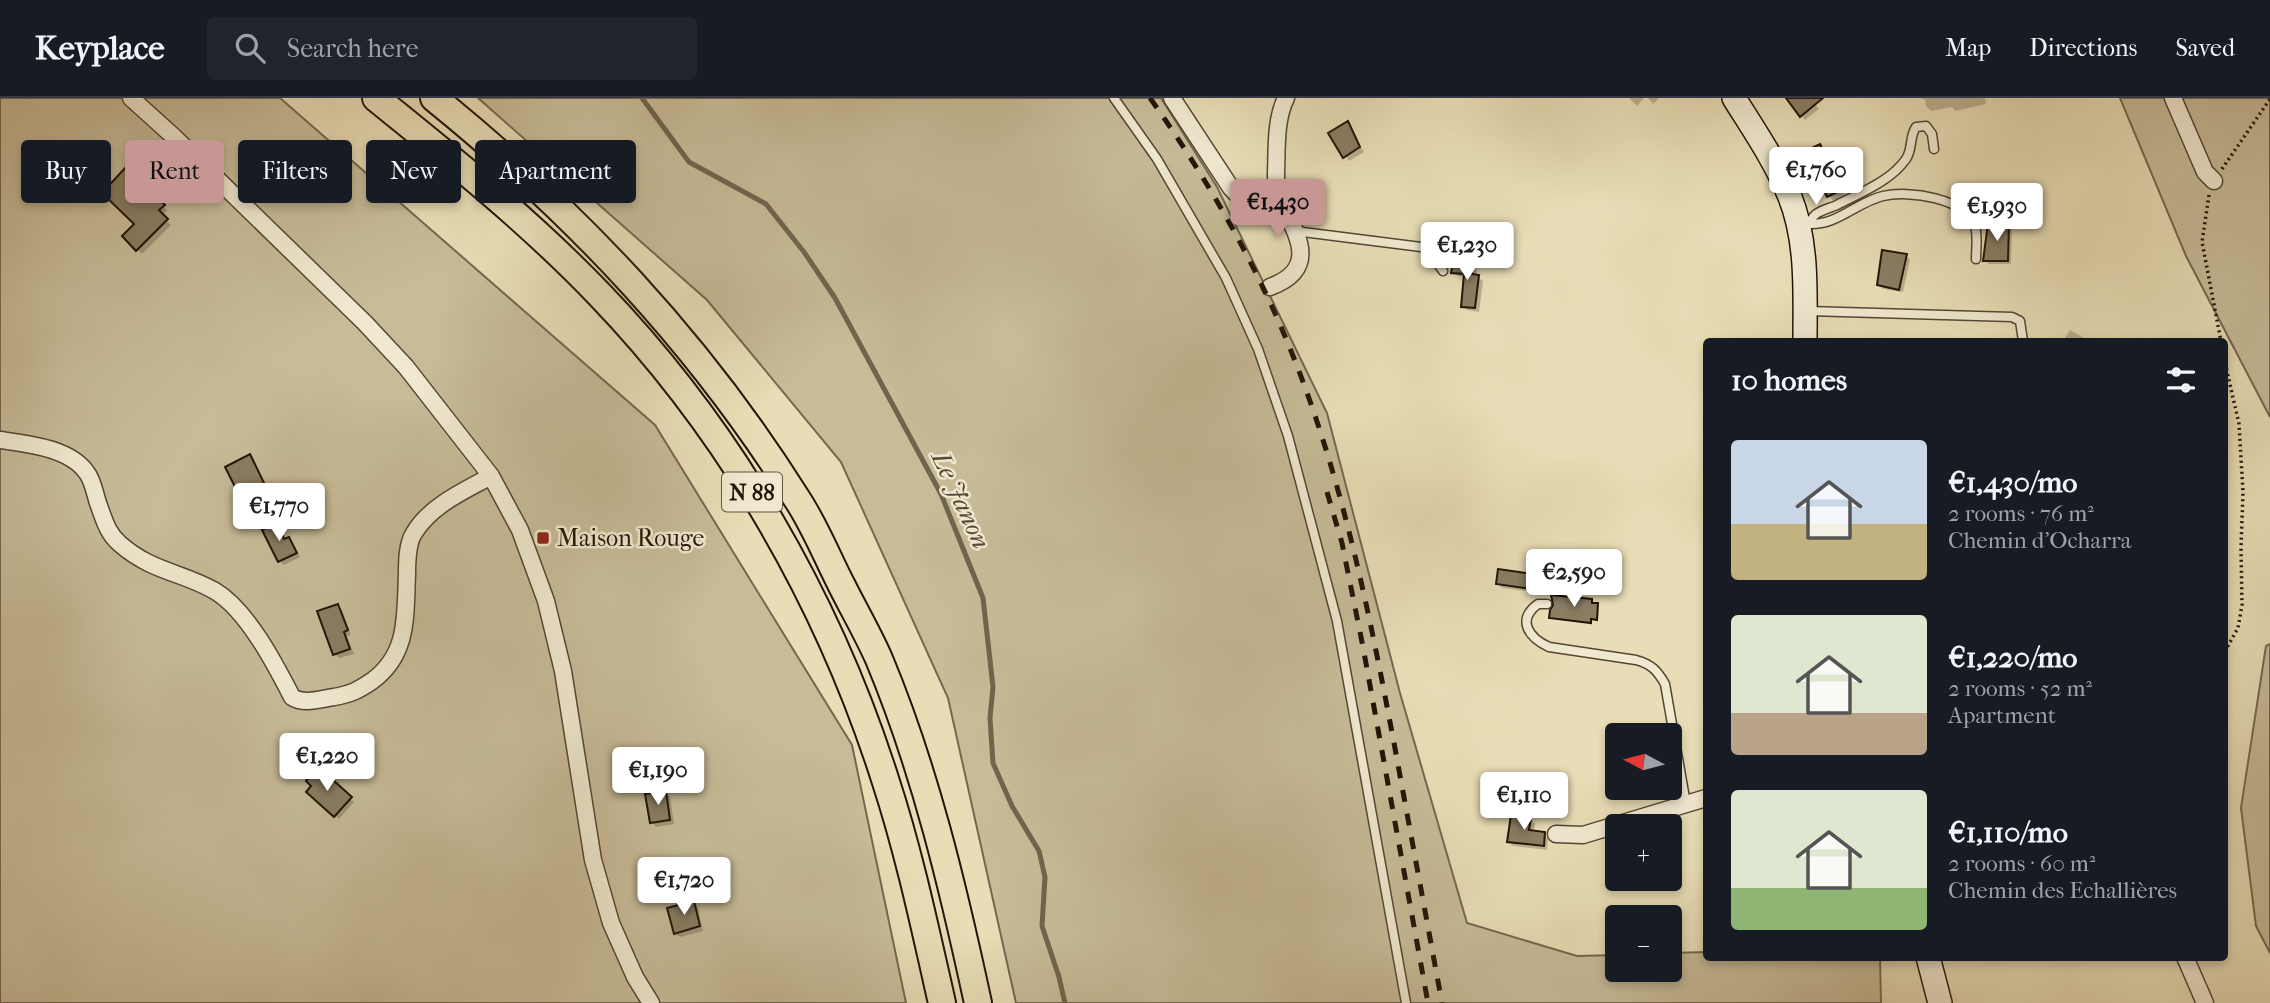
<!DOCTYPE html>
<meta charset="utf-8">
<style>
:root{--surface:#171b24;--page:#20242c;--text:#f1f3f6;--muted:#9ea1a6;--line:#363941;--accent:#c59692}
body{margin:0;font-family:"IM FELL French Canon",serif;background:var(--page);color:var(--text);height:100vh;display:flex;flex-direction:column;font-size:26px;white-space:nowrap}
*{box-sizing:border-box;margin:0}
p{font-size:23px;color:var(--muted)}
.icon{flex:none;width:38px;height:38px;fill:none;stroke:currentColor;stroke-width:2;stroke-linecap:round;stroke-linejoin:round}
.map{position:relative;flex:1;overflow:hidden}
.drawer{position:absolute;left:1703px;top:240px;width:525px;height:623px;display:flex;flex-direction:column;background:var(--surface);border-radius:7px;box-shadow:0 4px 10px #0003}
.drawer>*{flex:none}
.guide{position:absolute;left:21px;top:42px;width:665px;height:63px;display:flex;gap:14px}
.needle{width:46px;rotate:277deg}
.buttons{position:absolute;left:1605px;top:625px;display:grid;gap:14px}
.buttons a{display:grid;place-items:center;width:77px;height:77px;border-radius:7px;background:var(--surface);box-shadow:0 4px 10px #0003;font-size:35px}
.price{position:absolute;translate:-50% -60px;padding:0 16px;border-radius:7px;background:#fff;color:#222;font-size:23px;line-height:46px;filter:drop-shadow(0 2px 4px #0008)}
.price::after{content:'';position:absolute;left:50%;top:42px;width:21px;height:16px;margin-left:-10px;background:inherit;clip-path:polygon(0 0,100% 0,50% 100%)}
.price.current{background:var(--accent);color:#111}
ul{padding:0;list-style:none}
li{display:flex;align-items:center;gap:21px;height:175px;padding:0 28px}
li span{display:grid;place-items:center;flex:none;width:196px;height:140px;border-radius:7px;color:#555}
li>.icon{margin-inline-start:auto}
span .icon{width:84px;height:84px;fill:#fffc;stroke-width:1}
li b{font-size:30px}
h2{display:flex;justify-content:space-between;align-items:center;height:84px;padding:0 28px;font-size:30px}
.pill{padding:0 24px;border-radius:7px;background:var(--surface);box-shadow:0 4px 10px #0003;font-size:24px;line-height:63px}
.pill.current{background:var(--accent);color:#111}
header{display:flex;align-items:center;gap:42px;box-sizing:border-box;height:98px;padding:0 35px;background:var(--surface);border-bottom:2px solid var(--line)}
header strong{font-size:33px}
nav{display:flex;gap:38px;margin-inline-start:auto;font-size:24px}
.search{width:490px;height:63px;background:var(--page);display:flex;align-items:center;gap:18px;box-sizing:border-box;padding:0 24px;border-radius:7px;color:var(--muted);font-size:26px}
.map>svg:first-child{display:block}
.green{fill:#c7bb98;stroke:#756850;stroke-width:2}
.shadow{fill:#0003}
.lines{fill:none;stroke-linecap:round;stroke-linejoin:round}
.stream{stroke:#71644d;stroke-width:5}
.building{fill:#897d62;stroke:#231408;stroke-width:2}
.service-casing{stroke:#544634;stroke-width:11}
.minor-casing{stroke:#544634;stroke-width:19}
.secondary-casing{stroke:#231408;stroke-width:26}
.trunk-casing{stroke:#231408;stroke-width:30}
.path{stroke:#231408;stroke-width:3.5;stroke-dasharray:2 3.5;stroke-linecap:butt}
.service{stroke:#f0e9d0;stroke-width:8}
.minor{stroke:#f0e9d0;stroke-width:16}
.secondary{stroke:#f0e9d0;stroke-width:23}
.trunk{stroke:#e8ddb6;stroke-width:26}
.rail{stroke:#231408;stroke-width:5;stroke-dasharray:12 12;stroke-linecap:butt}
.poi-dot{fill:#8f2418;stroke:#f0e9d0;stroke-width:2.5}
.labels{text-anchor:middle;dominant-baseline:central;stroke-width:5;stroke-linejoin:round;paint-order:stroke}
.shield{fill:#f0e9d0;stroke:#605444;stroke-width:2}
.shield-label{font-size:23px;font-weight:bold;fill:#231408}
.poi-label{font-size:24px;fill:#231408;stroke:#f0e9d0;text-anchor:start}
.water-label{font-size:26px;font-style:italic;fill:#574936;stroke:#f0e9d0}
</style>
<header>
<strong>Keyplace</strong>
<div class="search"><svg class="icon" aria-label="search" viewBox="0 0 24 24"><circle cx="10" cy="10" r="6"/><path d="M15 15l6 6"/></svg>Search here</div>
<nav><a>Map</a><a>Directions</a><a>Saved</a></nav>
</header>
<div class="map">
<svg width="2270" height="905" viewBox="0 0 2270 905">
<rect width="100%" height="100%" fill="#e8ddb6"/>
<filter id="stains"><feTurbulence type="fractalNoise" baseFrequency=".00286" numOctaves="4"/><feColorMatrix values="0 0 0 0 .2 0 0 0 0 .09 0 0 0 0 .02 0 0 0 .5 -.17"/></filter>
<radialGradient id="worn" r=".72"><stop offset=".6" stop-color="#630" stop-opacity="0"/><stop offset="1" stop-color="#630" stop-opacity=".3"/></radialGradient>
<path class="green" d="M0,0h280l375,327 197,320 54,258h-906z
M478,0h683l56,89 110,226 73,280 67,230 110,33 40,-1v15h53v-17l36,-1v5h174l1,46h-865l-68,-305 -107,-236 -134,-162z
M2120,0h150v319l-84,-161z
M2270,546v309l-14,-27 -15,-118 25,-162z"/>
<path class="shadow" d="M1629,0h15l-7,8z
M1648,0h11l-6,6z
M1788,0h23l8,11 -14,11z
M1921,0h64l1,6 -31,7 -3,-4 -21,4 -5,-5 -1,-6z
M1347,25l17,29 -15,9 -19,-27z
M1819,48l5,4 21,44 -12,7 -14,-24 -4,2 -4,-4z
M126,72l41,40 -5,6 9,9 -29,29 -18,-18 13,-12z
M2008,128l4,4 -1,34h-22l-4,-4z
M1906,158l4,4 -7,32 -20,-3 -4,-4z
M1472,165l5,4 -1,9 7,5 -4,31 -12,-2 -4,-4 3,-29 -8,-1 -5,-4z
M2070,232l14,8 19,1 3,2h-43z
M249,358l20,36 -22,11 -20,-35z
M276,428l10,14 3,-1 4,4 7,14 -16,8 -5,-4z
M1532,477l5,5 -2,12 -33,-4 -4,-4z
M1591,503l2,4 6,2 -1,13h-6v4l-41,-6z
M338,508l4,4 9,25 -4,1 7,18 -15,4 -4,-4z
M1617,661v22l-10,-6z
M324,677l30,27 -15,17 -30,-28z
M665,694l5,5 4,27 -18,3 -4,-5z
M1530,721l5,5 -2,8 11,2 4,4 -1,12 -34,-4 -4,-4z
M693,805l5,4 5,24 -23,6 -5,-4z"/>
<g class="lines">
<path class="stream" d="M642,0l47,64 77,42 38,48 31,46 106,196 42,104 10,89 -3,31 3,45 19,43 27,45 6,26 -3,49 17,51 6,26"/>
</g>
<path class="building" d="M1786,0h37l-23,19z
M1348,23l12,26 -17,11 -15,-25z
M1820,46l22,46 -15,7 -12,-24 -5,3 -11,-22z
M126,69l39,38 -6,5 9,9 -32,32 -14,-15 12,-12 -32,-31z
M1988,125l21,1 -1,37h-25z
M1882,152l25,4 -8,36 -22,-5z
M1454,161l19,2 -1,13 7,1 -4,33 -14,-1 3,-33 -13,-1z
M250,356l16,33 -25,12 -16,-32z
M277,425l7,16 5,-2 8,16 -19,9 -16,-32z
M1498,471l35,5 -2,15 -35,-5z
M1551,497l41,4v4h6l-1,17 -6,-1v4l-42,-5 1,-8 3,-5z
M338,506l10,26 -4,2 6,17 -17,6 -16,-44z
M315,672l6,5 3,-3 28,25 -18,20 -28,-25 5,-6 -5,-5z
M666,693l4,29 -20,3 -5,-29z
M1511,717l20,3 -2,12 16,2 -1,14 -37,-4z
M694,803l6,25 -26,8 -7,-26z"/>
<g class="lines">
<defs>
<path id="service" d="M1114,0l43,61 69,119 32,71 30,87 49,185 69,382
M1808,126c29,2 49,-22 75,-28 26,-6 82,2 92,30 3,10 1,23 1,33
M1805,127c6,-3 6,-7 11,-11 6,-4 14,-6 21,-9 23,-12 54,-24 69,-46 7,-10 3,-22 10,-32l10,-1 6,8 2,15
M1295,133l126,16 9,6 13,18
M1808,213l204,6 8,4 3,20
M1547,506h-9c-22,16 -9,34 11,43l87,13c15,4 21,10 29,24l21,120"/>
<path id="minor" d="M131,0l42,38 192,187 41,44 85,109 29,54 26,71 17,70 30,189 18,63 24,54 16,26
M1172,0l59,90c9,11 34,29 43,7 3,-7 2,-15 2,-22 1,-23 -1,-53 10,-75
M2173,0l32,74 9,9
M1270,189c54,-20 23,-58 6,-95
M0,342c28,4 70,8 87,33 6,8 8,21 11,30 6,16 9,30 22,41 32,28 62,28 95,47 32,19 60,73 77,106 12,8 28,2 42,0 17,-3 23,-6 38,-16 37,-27 33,-65 35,-107 0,-12 0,-30 7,-41 17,-28 50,-42 77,-57
M1556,736l27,1 123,-37
M2185,859l20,46"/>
<path id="secondary" d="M1734,0c20,32 42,64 56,99 18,45 15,97 15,144
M1928,859l12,46"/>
<path id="trunk" d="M376,0c77,62 155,125 223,196 131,136 229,306 286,485 24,73 40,149 57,224
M434,0c143,116 265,245 363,401 18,27 30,58 45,87 12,24 26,48 37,73 46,110 74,228 99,344"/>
</defs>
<use href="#service" class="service-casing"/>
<use href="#minor" class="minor-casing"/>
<use href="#secondary" class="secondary-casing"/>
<use href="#trunk" class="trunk-casing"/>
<path class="path" d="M2222,71l48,-70
M2209,97l-7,47 19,99
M2224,260l15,66 4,68 -2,56 1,57 -4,23 -14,25"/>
<use href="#service" class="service"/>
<use href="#minor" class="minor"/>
<use href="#secondary" class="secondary"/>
<use href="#trunk" class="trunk"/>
<path class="rail" d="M1150,0c59,83 110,172 147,268 47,121 73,250 97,377 16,87 32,173 48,260
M1327,394l15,51 21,104 65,356"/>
</g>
<rect class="poi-dot" x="536" y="433" width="14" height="14" rx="3.5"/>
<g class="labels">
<rect class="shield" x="722" y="374.5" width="60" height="39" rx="5"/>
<g class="shield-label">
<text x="752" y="394">N 88</text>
</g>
<g class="poi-label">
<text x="557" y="440">Maison Rouge</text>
</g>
<g class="water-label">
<text transform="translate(961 402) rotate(65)">Le Janon</text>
</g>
</g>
<rect width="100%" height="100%" filter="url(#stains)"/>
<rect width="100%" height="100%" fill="url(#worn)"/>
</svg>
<div class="buttons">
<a><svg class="needle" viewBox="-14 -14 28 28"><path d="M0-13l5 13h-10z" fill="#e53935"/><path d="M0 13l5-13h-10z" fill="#9ea1a6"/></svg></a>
<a>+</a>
<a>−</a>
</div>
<b class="price" style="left:1816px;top:109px">€1,760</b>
<b class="price current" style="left:1278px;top:141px">€1,430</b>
<b class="price" style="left:1997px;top:145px">€1,930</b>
<b class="price" style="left:1467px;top:184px">€1,230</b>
<b class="price" style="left:279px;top:445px">€1,770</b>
<b class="price" style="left:1574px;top:511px">€2,590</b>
<b class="price" style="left:327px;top:695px">€1,220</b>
<b class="price" style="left:658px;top:709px">€1,190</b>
<b class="price" style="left:1524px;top:734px">€1,110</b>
<b class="price" style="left:684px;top:819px">€1,720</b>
<div class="guide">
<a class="pill">Buy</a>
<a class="pill current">Rent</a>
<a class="pill">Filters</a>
<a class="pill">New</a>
<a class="pill">Apartment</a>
</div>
<section class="drawer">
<h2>10 homes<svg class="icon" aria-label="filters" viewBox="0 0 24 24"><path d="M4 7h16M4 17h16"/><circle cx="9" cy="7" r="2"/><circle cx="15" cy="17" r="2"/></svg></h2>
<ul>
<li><span style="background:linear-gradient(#c9d6e8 60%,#c2b280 0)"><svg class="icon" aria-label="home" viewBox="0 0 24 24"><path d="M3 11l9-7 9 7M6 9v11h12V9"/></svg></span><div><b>€1,430/mo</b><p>2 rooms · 76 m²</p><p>Chemin d'Ocharra</p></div></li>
<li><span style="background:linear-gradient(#dfe7d0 70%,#b9a48a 0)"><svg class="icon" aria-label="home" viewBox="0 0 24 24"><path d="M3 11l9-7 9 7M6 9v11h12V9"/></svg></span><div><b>€1,220/mo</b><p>2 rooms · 52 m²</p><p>Apartment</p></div></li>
<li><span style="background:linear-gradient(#dfe7d0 70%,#8fb573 0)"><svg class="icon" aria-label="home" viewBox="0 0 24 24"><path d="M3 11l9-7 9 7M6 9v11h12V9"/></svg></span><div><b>€1,110/mo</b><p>2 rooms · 60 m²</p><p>Chemin des Echallières</p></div></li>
</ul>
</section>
</div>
